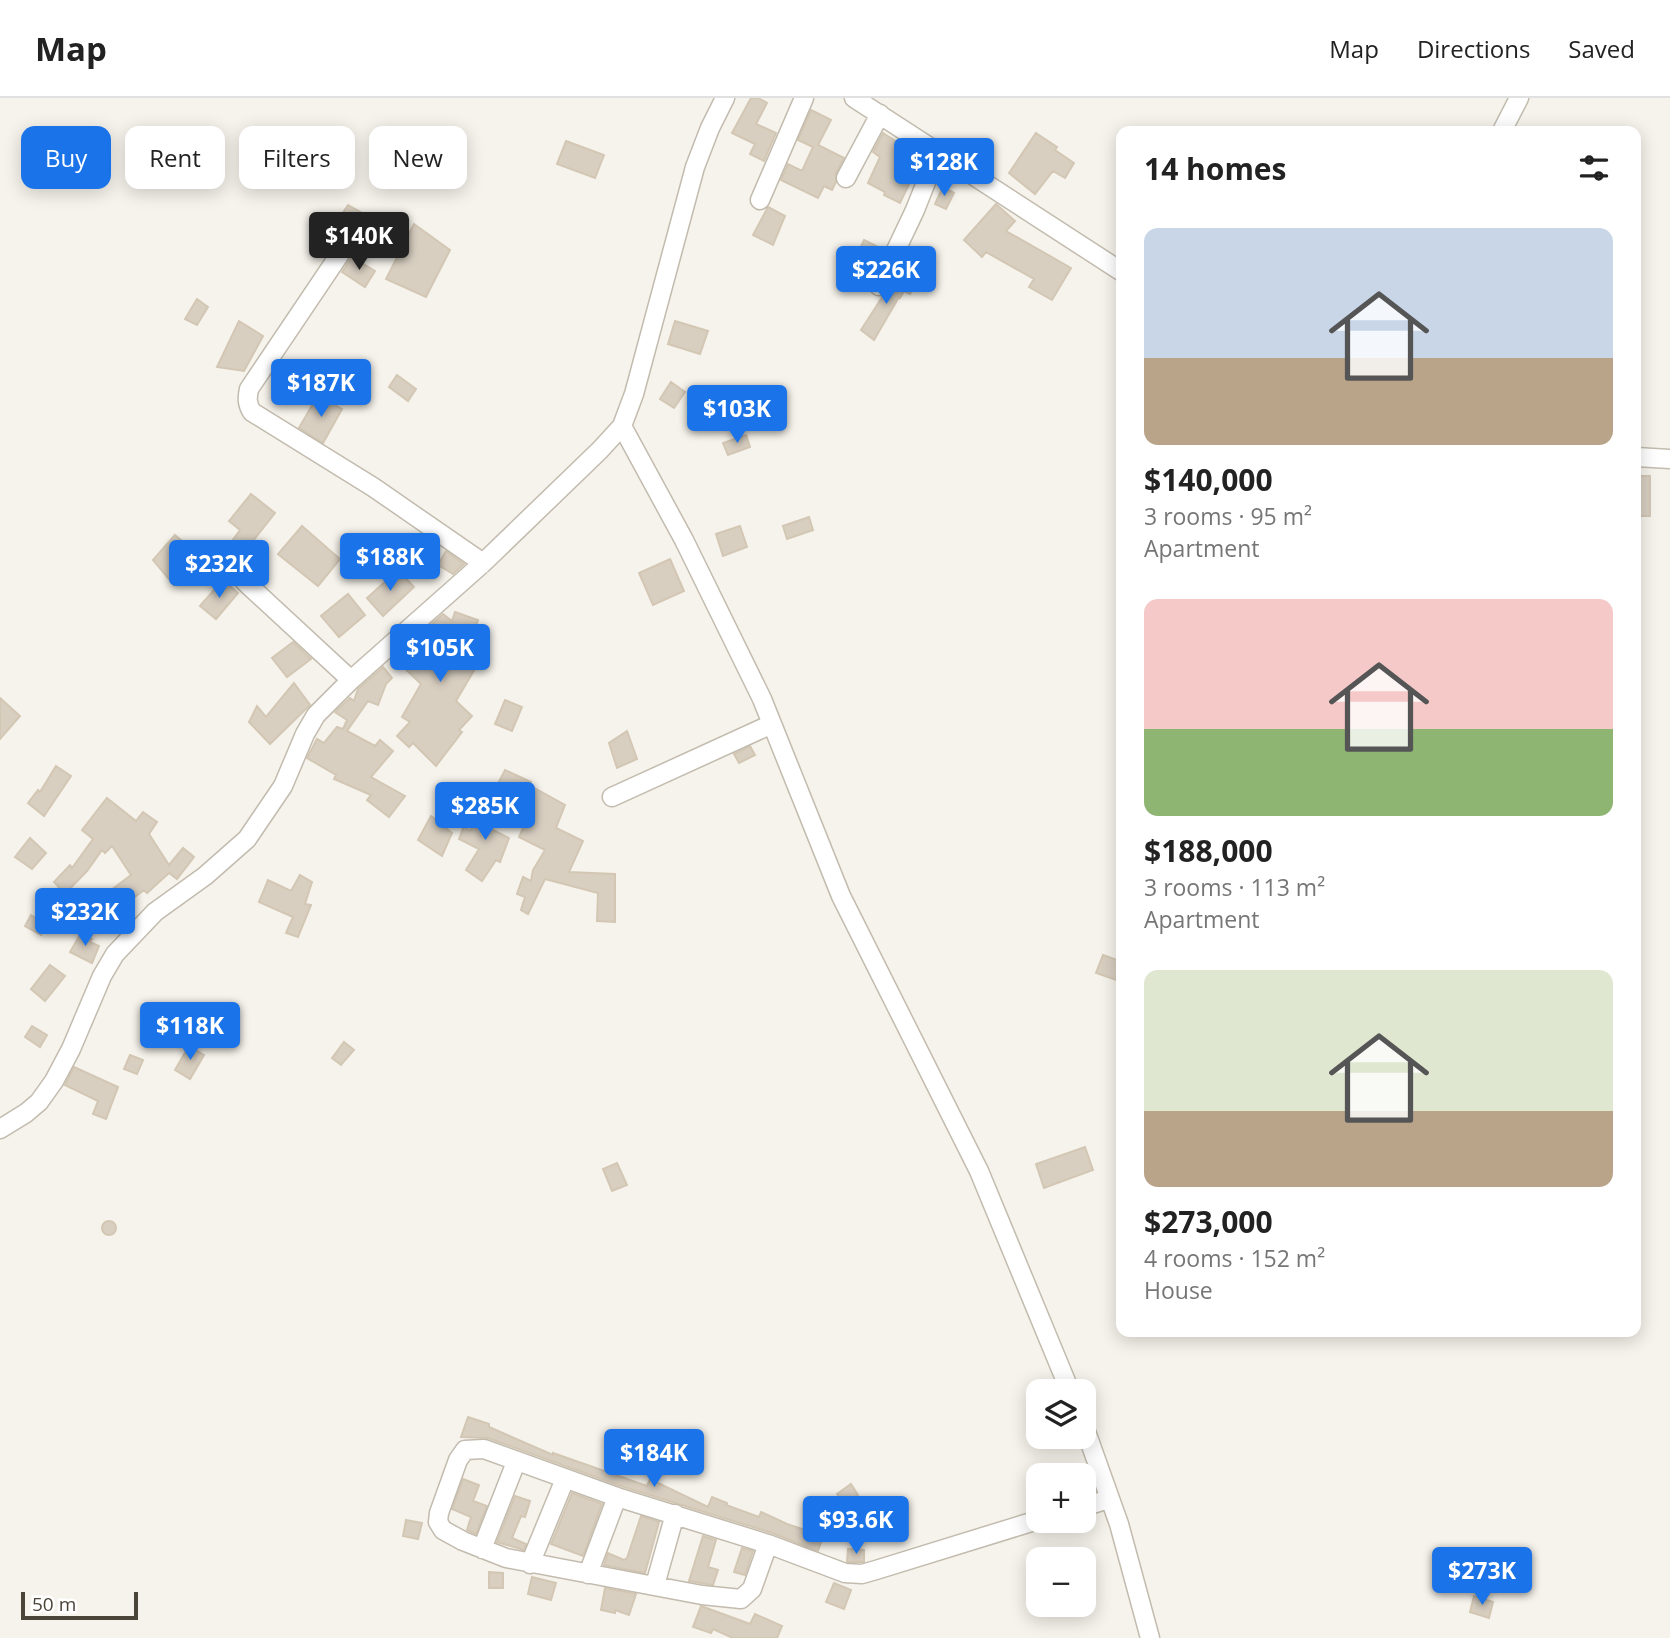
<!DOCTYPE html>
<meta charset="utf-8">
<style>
:root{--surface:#fff;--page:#f2f2f2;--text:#222;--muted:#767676;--line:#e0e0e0;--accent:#1a73e8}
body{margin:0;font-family:"Open Sans",sans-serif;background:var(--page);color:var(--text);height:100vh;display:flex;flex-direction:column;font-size:26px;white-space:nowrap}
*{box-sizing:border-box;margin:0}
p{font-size:23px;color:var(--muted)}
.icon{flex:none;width:38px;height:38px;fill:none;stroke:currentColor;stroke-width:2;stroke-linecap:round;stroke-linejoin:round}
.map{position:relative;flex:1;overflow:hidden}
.sheet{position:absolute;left:1116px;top:28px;width:525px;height:1211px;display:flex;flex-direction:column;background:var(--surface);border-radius:14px;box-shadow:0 4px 18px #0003}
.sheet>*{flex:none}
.top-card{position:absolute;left:21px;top:28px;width:665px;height:63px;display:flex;gap:14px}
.controls{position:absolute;left:1026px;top:1281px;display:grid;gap:14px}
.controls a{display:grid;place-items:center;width:70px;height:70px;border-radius:14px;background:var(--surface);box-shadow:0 4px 18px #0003;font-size:35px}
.scale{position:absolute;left:21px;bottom:18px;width:117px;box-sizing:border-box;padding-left:7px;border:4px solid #4b4439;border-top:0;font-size:19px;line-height:24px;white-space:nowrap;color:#4b4439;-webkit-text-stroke:5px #fff;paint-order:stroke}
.price{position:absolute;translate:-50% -60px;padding:0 16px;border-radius:7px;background:var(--accent);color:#fff;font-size:23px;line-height:46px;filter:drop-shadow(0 2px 4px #0008)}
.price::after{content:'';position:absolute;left:50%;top:42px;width:21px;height:16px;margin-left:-10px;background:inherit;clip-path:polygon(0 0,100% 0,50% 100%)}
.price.on{background:#222;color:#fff}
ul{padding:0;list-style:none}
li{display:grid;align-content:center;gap:14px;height:371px;padding:0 28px}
li span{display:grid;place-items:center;height:217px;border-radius:14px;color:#555}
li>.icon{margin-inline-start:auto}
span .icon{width:126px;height:126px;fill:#fffc;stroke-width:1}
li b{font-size:30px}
h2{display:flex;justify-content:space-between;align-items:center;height:84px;padding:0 28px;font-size:30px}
.tag{padding:0 24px;border-radius:14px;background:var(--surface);box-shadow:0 4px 18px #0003;font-size:24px;line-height:63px}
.tag.on{background:var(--accent);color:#fff}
header{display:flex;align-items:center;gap:42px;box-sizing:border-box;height:98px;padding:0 35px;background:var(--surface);border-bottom:2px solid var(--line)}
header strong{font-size:33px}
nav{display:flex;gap:38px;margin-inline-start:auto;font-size:24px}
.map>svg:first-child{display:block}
.building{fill:#d8cfc1;stroke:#d3c7b4;stroke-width:2}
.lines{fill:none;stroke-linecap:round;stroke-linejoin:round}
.minor-casing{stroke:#c2bbae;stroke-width:21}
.minor{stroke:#fff;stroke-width:18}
</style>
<header>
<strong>Map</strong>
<nav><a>Map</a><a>Directions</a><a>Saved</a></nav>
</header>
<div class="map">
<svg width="1670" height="1540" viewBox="0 0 1670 1540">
<rect width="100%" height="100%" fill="#f6f3ec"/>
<path class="building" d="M751,0h7l9,5 -11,21 20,9 -12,28 -14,-7 5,-10 -23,-11z
M811,12l20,10 -13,25 26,13 -8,15v9l-4,8 -8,-4 -6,12 -37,-18 7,-16 14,7 11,-24 -15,-7z
M883,35l17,11 -3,6 25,10 -8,21 -3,-1 -11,23 -16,-8 1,-3 -17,-9 12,-26 -7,-5z
M1036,35l21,14 -2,3 19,13 -9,15 -12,-7 -18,23 -26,-21z
M566,43l38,14 -9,23 -38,-14z
M943,89l11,6 -8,16 -11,-5z
M996,106l19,17 -9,10 65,37 -19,32 -23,-13 5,-8 -48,-27 -4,5 -18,-17z
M348,107l23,13 -6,15 -27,-13z
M768,109l17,9 -12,29 -20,-10z
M414,126l36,26 -24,47 -40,-18z
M864,142l20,10 -13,25 -19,-9z
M352,159l23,14 -10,16 -23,-15z
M897,177l18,10 -5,9 -6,-3 -4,7 -1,-1 -25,43 -13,-10 22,-34 6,-5z
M197,201l11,8 -11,18 -12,-6z
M239,223l24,15 -19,35 -27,-4z
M675,223l33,10 -8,23 -32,-10z
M397,277l19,14 -8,12 -19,-14z
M671,284l14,10 -11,16 -14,-9z
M318,297l24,14 -19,34 -24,-15z
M746,337l4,12 -22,8 -5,-12z
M1636,378h14v40h-14z
M251,396l24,19 -30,38 -13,-10 8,-11 -11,-9z
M809,419l4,13 -26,9 -4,-13z
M302,428l38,33 -22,27 -40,-32z
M740,428l7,21 -24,9 -7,-22z
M175,437l29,25 -30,25 -21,-25z
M446,453l18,13 -11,10 -15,-9z
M670,461l14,32 -31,14 -14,-32z
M398,472l16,17 -31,29 -16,-18z
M223,482l15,13 -22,26 -16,-13z
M348,496l17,21 -26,22 -18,-21z
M455,514l23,8 -7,20 17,8 -7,15 -2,-1 -23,39 16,15 -13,14 3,2 -26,34 -23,-23 -4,4 -12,-11 13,-14 -8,-5 19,-33 -23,-22 16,-18 -2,-2 31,-28 9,7z
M293,544l18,17 -24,18 -15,-19z
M383,569l9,11 -6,6 -8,21 -10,-4 -21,30 28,15 5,-6 13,11 -22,26 34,19 -16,21 -22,-17 4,-5 -37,-16 2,-4 -29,-17 10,-19 7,4 13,-16 6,2 4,-9 -12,-8 15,-14 4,3 4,-12z
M294,585l16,22 -40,39 -21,-22 8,-16 9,11z
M0,600l20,18 -20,23z
M505,602l17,7 -10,24 -17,-7z
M627,633l10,28 -20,9 -8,-25z
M750,648l5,9 -16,8 -5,-9z
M56,668l15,10 -27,40 -16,-13 10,-13 2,2z
M505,672l26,12 -2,3 36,20 -9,23 27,13 -14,31 46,2v48l-18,-1 1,-28 -53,-14 -17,35 -7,-4 4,-13 -8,-3 6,-17 8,4 2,-11 12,-20 -26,-13 13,-29 -38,-17z
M107,700l29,23 7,-9 14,10 -8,12 20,31 14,-17 11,9 -17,22 -8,-6 -22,20 -3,-3 -34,26 -12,-16 33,-25 -19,-29 -7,7 -3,-3 -15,21 -29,30 -6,-5 7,-9 -5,-5 16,-17 2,3 21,-29 -11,-9z
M487,701l10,5 -6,25 18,9 -9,24 -4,-2 -14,21 -16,-11 13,-21 -20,-10 5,-13 6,5z
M431,718l21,17 -10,23 -24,-16z
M30,740l16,15 -14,16 -17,-12z
M300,777l12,7 -7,22 6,1 -13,32 -12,-4 7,-16 -34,-15 9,-22 23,11z
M31,817l16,10 -6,10 -16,-9z
M81,835l11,6 -2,3 9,4 -7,17 -22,-11z
M1103,857l19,7 -3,19 -23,-8z
M50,867l15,11 -20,25 -14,-12z
M32,928l15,9 -7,12 -15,-10z
M344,944l10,8 -13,15 -9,-7z
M189,948l15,9 -14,24 -15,-9z
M130,957l13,5 -6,14 -13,-5z
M74,969l44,20 -12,32 -13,-5 5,-13 -33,-16z
M1085,1049l8,23 -49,18 -8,-24z
M617,1065l10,22 -15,6 -9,-22z
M102 1130a7 7 0 1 1 14 0a7 7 0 1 1-14 0Z
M468,1319l21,7v3l64,28v-2l94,33 3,-7 58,28 4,-10 15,6 -1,2 33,12 2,-5 26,12 36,12 -5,15 -46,-18 -151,-47 -133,-48 -27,-1z
M463,1381l16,6 -6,16 14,5 -11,28 -9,-4 4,-13 -19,-8z
M851,1386l7,11 -14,9 -7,-10z
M572,1395l30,11 -19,52 -32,-12z
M515,1398l15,5 -5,16 -4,-1 -9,22 14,6 -2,6 -27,-8z
M641,1418l18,6 -14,51 -41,-8 4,-12 16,7 3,-2z
M406,1422l16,3 -4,16 -15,-3z
M703,1438l13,4 -8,27 10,3 -5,15 -24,-4z
M742,1450l11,3 -8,24 -11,-3z
M848,1451l16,1v12h-17z
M489,1474l14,1v15h-14z
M532,1479l24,6 -5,17 -23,-6z
M834,1485l17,7 -7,19 -18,-7z
M605,1490l31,6 -7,21 -14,-5v3l-14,-3z
M1474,1498l19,6 -4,16 -19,-6z
M701,1508l49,18 5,-10 27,12 -5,12h-44l-20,-9 -2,4 -18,-6z"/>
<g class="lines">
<defs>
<path id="minor" d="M854,0l268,174
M1502,33l17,-33
M846,80l34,-64
M760,102l44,-102
M350,141l-101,150c-2,9 -2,15 3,23l121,75 110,76
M879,188l36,-76 23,-58
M622,328l62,114 78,159 79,197 138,275 91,220
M1636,359l34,2
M245,484l106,98
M612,699l160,-73
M0,1031l26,-16 13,-11 15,-21 17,-32 31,-73 13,-22 40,-42 50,-36 42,-37 36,-53 22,-52 11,-19 35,-35 132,-117 117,-113 22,-24 12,-32 61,-227 15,-39 15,-30
M1083,1325l36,101 31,114
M1083,1409l26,-8
M768,1446l-16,45 -11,10 -39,-4 -196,-37 -43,-17 -20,-11 -5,-8 1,-9 19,-53 7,-10 19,-1 133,48 151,47 77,29 17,1 14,-4 162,-50
M482,1451l34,-87
M530,1466l35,-85
M588,1476l29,-77
M655,1487l20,-71"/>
</defs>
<use href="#minor" class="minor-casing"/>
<use href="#minor" class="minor"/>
</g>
</svg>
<div class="controls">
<a><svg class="icon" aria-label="layers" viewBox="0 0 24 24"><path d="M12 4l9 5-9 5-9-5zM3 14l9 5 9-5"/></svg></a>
<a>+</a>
<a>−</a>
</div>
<div class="scale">50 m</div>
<b class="price" style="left:944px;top:100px">$128K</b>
<b class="price on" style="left:359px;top:174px">$140K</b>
<b class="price" style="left:886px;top:208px">$226K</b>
<b class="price" style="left:321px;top:321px">$187K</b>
<b class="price" style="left:737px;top:347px">$103K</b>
<b class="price" style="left:390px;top:495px">$188K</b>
<b class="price" style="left:219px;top:502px">$232K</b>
<b class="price" style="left:440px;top:586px">$105K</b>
<b class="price" style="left:485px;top:744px">$285K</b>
<b class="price" style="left:85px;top:850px">$232K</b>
<b class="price" style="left:190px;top:964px">$118K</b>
<b class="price" style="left:654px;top:1391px">$184K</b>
<b class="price" style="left:856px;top:1458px">$93.6K</b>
<b class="price" style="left:1482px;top:1509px">$273K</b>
<div class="top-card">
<a class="tag on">Buy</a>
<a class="tag">Rent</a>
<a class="tag">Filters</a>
<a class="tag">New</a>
</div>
<section class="sheet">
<h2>14 homes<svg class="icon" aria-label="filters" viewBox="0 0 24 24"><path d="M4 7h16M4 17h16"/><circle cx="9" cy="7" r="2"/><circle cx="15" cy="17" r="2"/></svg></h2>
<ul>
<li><span style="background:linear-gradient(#c9d6e8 60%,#b9a48a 0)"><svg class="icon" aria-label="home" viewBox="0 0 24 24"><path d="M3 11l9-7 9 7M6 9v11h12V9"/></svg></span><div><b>$140,000</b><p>3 rooms · 95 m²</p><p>Apartment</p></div></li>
<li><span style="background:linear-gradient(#f6c9c9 60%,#8fb573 0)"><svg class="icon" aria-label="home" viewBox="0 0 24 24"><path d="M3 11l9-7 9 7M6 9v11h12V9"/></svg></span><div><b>$188,000</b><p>3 rooms · 113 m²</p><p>Apartment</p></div></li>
<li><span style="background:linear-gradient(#dfe7d0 65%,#b9a48a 0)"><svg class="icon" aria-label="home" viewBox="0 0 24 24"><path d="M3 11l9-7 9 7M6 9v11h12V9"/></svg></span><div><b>$273,000</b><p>4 rooms · 152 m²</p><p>House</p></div></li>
</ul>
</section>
</div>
